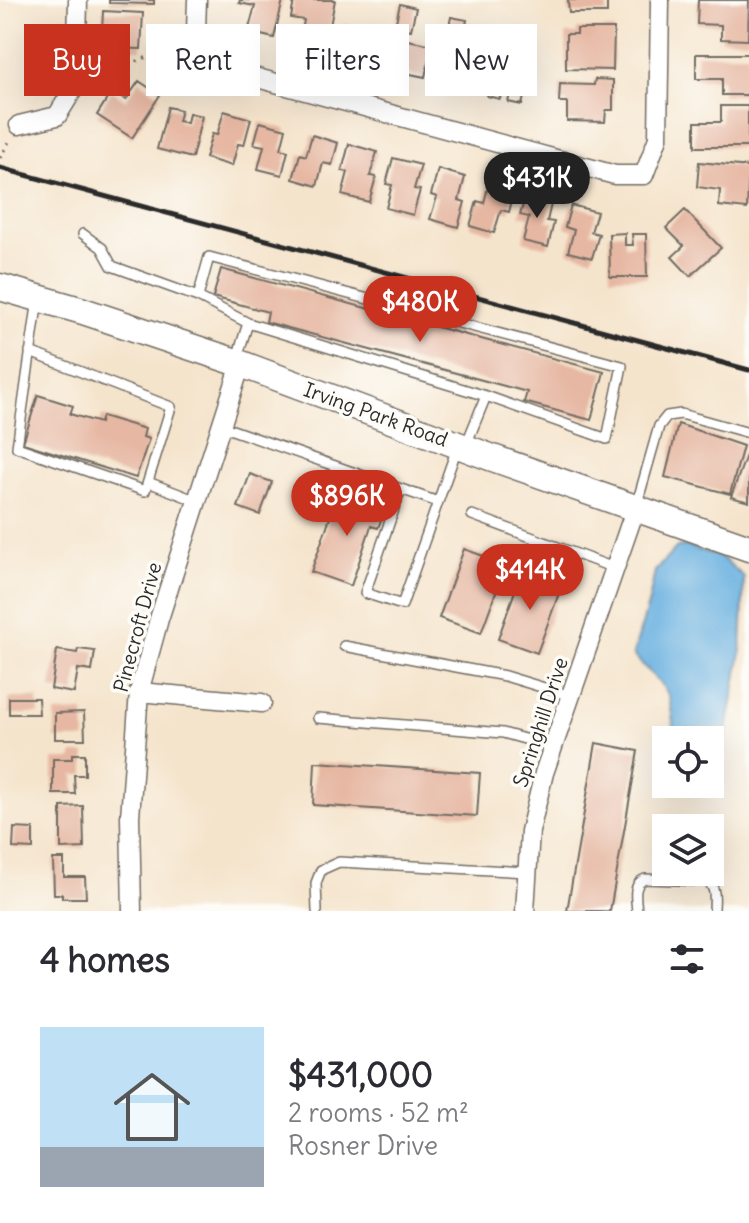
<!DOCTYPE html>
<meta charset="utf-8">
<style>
:root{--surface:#fff;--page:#f7f7f7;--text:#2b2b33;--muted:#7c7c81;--line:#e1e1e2;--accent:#c8321e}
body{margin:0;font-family:Delius,sans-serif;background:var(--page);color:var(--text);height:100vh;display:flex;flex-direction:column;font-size:30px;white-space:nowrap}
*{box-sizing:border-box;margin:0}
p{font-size:26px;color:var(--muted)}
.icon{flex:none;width:44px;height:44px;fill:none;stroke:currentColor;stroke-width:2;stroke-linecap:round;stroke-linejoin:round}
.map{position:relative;height:911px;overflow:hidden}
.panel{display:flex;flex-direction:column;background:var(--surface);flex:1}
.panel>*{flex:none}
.top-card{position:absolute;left:24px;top:24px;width:702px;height:72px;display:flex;gap:16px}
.buttons{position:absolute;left:652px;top:726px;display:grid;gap:16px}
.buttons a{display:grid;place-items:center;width:72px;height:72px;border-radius:0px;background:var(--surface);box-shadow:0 8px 32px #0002;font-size:40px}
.price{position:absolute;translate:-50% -68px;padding:0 18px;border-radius:28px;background:var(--accent);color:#fff;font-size:26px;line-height:52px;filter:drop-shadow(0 2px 4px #0008)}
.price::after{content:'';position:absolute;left:50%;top:48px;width:24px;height:18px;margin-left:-12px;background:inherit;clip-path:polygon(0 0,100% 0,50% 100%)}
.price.on{background:#222;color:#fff}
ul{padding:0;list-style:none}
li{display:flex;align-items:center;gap:24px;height:200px;padding:0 40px}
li+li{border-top:2px solid var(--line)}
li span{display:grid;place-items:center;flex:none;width:224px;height:160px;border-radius:0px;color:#555}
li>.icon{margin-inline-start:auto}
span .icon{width:96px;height:96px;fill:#fffc;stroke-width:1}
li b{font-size:34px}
h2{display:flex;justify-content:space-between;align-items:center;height:96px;padding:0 40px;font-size:34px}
.pill{padding:0 28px;border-radius:0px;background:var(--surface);box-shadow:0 8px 32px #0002;font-size:28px;line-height:72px}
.pill.on{background:var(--accent);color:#fff}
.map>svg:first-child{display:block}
.water{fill:#69b0e0;stroke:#4a6e86;stroke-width:2}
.building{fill:#e6b7a2}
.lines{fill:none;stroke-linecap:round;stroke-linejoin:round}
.lane-casing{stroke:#726c63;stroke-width:12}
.street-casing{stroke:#726c63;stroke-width:21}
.secondary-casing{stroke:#726c63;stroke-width:29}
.path{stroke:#726c63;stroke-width:3;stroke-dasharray:2 6;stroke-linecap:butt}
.lane{stroke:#fff;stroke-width:9}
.street{stroke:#fff;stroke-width:18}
.secondary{stroke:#fff;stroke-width:26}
.rail{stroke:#2b2b2b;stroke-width:5}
.labels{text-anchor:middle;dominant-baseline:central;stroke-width:7;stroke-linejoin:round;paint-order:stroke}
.street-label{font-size:20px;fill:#2b2b2b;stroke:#fdfcf7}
</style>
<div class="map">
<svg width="749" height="911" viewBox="0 0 749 911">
<rect width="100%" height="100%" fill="#fdfcf7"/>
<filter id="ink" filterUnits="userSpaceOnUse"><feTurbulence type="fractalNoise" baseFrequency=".0125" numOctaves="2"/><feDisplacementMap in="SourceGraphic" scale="16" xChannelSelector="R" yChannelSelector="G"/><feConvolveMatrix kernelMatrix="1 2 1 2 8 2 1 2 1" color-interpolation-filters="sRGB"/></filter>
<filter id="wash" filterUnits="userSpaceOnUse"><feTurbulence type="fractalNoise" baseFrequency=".006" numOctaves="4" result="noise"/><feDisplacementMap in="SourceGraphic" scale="32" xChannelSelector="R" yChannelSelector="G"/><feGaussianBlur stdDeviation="1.8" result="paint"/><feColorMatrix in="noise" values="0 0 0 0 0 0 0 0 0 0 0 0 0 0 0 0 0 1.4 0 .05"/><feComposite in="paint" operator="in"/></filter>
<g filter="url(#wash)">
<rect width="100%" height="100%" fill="#f5e4cc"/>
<path class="water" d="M686,546l35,11 23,20 -3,75 -19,106 -7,8h-5v-26h-34l-7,-44 -7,-11 -29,-30 16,-54 6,-30 22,-24z"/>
<g id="blocks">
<path class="building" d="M109,0h45v4l-45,-1z
M240,0h43l-9,38 -26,-6 7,-26 -16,-3z
M294,0h41l-10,52 -26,-5 5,-27 -13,-2z
M568,0h39v13h-38z
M698,0h51l-1,40 -27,-1v-14l-24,-1z
M400,4l16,4 -5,22 -16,-4z
M103,11l40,2 -2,36 -32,-1 1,-16 -8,-1z
M451,17l16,3 -5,24 -16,-3z
M344,24l37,9 -8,32 -23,-5 1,-4 -14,-4z
M577,29h37l-1,41 -47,-1v-35h11z
M393,37l39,8 -7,32 -39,-8z
M444,50l40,10 -9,31 -39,-10z
M497,54l35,9 -10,42 -14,-3 3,-11 -9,-2 -2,10 -13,-3z
M696,54h53l-1,41h-26v-16h-26z
M595,79l18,1v30h-7l-1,12 -38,-1v-19h-8l1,-18 34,1z
M139,81l21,14 -28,43 -35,-23 15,-24 14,9z
M721,106h27v41h-53v-25h26z
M168,107l13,3 -3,11 9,2 2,-10 13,3 -10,42 -35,-9z
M224,111l27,8 -7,26 -6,-1 -6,22 -27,-8 7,-24 5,1z
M260,122l26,7 -5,20 7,2 -6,24 -24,-6 6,-23 -10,-2z
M312,135l26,8 -6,22 -9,-2 -6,23 -24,-7 7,-25 6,2z
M349,144l28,8 -7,24 6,1 -7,25 -27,-7 6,-23 -6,-1z
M393,158l28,7 -7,24 6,1 -7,25 -27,-7 6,-23 -6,-1z
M699,162l50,5 -2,42 -28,-3 1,-16 -23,-3z
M438,169l27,8 -6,23 6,2 -7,25 -28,-8 7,-22 -6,-2z
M489,183l26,6 -6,23 -8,-2 -7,23 -24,-7 7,-25 7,2z
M526,194l26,6 -5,21 7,1 -6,25 -25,-6 6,-24 -9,-2z
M571,205l26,7 -6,20 8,2 -7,24 -24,-6 6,-22 -9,-3z
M685,210l36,38 -31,28 -18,-19 12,-11 -18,-18z
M625,233v12h8l-1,-11h14l1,43h-37l-1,-43z
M221,269l383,103 -13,48 -67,-18 3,-10 -261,-70 2,-10 -55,-15z
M38,395l35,11 -3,8 30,9 2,-7 43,13 -2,8 6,2 -13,39 -113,-35z
M678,424l65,22 -13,48 -65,-17z
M749,447v55l-18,-5z
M250,474l22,8 -12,33 -22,-8z
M348,491l39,13 -9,24 -7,-2 -20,60 -40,-14 22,-63 7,3z
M464,549l42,15 -25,69 -42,-15z
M522,571l40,14 -25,68 -39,-14z
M78,649l17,2 -3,20 -14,-2 -4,24 -23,-4 6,-39 20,3z
M9,698h29l1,16h-30z
M84,712l1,27h-30v-26z
M596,743l42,8 -28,160h-43z
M72,754h13v21h-11l1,19h-22v-35h19z
M315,762l165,11 -3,43 -164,-11z
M83,806l1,42 -23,1v-42z
M14,828l19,1v20l-20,-1z
M53,859h11v18h21l1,21h-24v-4h-8z"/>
</g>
</g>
<g filter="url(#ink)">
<use href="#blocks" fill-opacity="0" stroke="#726c63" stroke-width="2"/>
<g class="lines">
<defs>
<path id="lane" d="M83,234l19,14 10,18 86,31 50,26 -11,35
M198,297l11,-40 413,109 -15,73 -121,-43 -238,-73
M30,352l141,55 -26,84 -128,-44 21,-148
M221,426l217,76 -36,103 -37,-12 36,-104
M466,445l20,-49
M148,482l49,19
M438,502l19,-54
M636,507l23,-81 8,-10 14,-2 68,19
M472,515l142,53
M344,646l161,30 66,20
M318,718l185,15 50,14
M317,911l-1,-28 5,-13 18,-8 188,10
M637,911c-1,-12 -5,-27 8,-32l62,2c10,7 7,19 7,30"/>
<path id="street" d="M197,0l-2,61 420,114h29l14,-37 2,-138
M19,125l38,-9 19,-31 2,-85
M139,692l123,11
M132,911l-2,-94 9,-125 20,-73 82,-255
M525,911l5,-80 14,-58 92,-266"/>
<path id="secondary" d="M0,287l83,24 153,51 254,95 259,91"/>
</defs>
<use href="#lane" class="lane-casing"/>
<use href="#street" class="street-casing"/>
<use href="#secondary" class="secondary-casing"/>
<path class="path" d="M92,79l78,-31
M0,158l10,-18"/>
<use href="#lane" class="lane"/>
<use href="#street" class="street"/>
<use href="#secondary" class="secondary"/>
<path class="rail" d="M0,168l749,202"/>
</g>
</g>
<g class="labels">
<g class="street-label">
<text transform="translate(376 414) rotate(20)">Irving Park Road</text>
<text transform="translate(137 627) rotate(-75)">Pinecroft Drive</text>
<text transform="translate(540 722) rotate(-72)">Springhill Drive</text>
</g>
</g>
</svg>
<div class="buttons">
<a><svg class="icon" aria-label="locate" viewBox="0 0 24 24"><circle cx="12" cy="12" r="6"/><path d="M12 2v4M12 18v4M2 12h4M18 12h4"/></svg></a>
<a><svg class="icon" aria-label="layers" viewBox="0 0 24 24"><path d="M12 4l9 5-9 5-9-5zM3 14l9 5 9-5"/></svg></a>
</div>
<b class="price on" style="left:537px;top:220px">$431K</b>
<b class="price" style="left:420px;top:344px">$480K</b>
<b class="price" style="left:347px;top:538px">$896K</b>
<b class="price" style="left:530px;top:612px">$414K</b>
<div class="top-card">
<a class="pill on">Buy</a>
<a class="pill">Rent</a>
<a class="pill">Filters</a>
<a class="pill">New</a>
</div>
</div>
<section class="panel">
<h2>4 homes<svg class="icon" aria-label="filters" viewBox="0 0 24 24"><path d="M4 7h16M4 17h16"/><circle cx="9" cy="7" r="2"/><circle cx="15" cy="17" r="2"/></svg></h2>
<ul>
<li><span style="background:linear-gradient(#bfe0f5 75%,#9aa5b1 0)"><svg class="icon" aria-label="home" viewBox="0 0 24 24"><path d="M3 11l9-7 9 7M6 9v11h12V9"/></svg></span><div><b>$431,000</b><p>2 rooms · 52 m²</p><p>Rosner Drive</p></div></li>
</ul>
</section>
